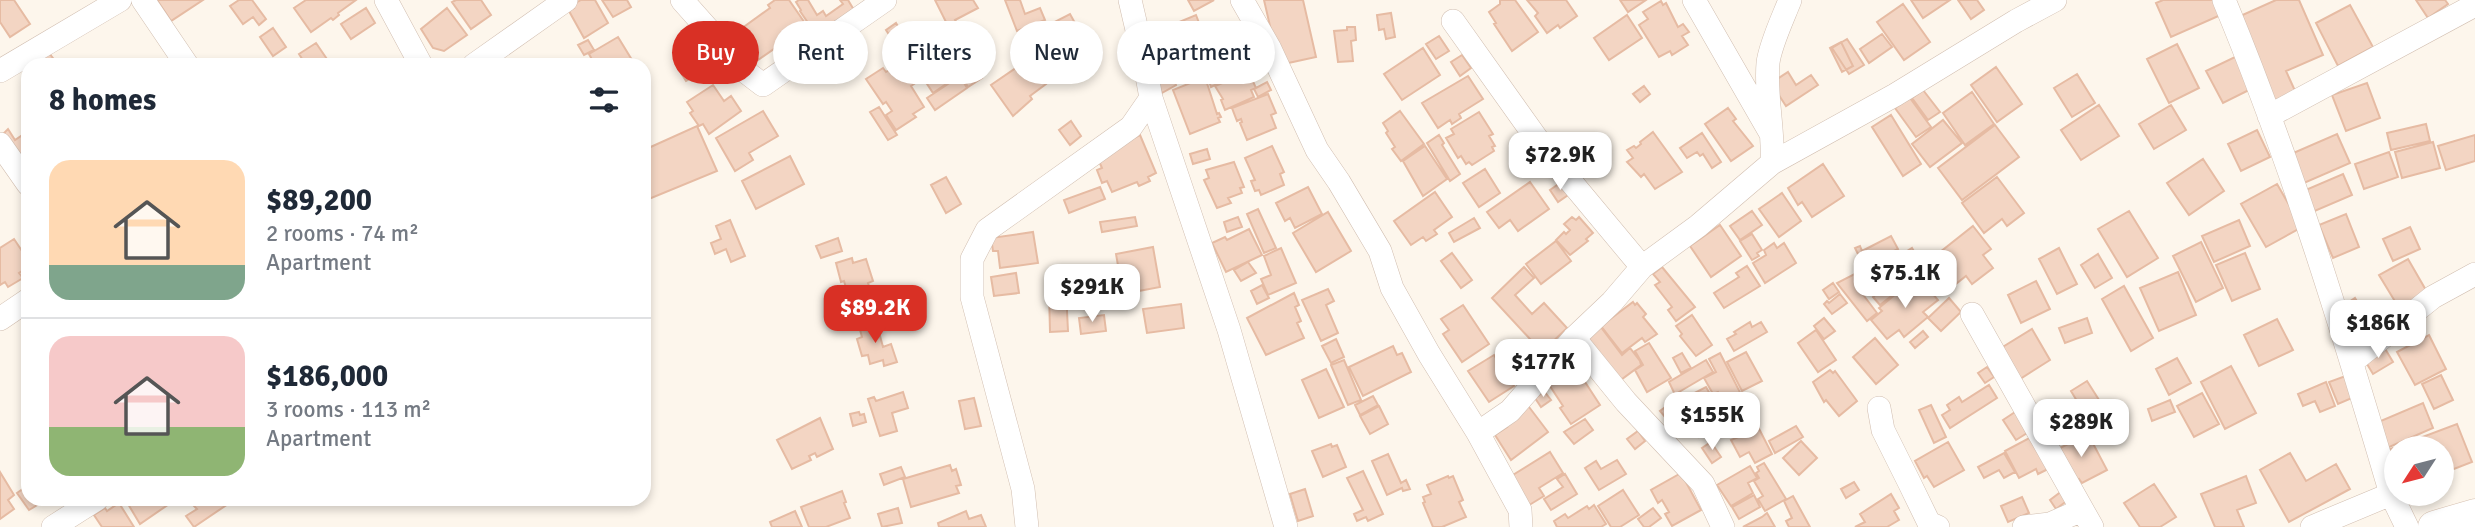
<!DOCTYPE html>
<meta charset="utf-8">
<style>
:root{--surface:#fff;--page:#f2f2f3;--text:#1f2937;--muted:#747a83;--line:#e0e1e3;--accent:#d93025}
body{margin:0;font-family:Signika,sans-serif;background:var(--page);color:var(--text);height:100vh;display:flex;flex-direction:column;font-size:26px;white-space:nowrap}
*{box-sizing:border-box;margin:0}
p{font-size:23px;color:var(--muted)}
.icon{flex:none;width:38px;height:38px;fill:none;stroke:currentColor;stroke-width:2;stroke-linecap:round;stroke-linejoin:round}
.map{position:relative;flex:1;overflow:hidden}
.drawer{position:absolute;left:21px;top:58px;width:630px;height:448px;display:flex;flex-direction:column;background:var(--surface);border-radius:21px;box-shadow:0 4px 10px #0003}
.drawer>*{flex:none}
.banner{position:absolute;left:672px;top:21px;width:665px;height:63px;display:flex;gap:14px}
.needle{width:46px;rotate:234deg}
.tools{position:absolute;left:2384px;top:436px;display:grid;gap:14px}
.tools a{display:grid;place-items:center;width:70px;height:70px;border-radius:50%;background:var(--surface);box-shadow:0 4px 10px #0003;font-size:35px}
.price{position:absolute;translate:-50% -60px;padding:0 16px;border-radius:14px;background:#fff;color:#222;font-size:23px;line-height:46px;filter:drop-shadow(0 2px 4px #0008)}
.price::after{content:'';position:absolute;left:50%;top:42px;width:21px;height:16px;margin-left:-10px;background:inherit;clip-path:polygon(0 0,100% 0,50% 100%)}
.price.current{background:var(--accent);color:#fff}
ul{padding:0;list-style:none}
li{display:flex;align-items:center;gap:21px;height:175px;padding:0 28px}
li+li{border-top:2px solid var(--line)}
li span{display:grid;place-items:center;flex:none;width:196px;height:140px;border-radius:21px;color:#555}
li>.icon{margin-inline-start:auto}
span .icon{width:84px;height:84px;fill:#fffc;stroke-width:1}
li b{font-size:30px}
h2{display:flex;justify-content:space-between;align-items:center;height:84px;padding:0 28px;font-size:30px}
.pill{padding:0 24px;border-radius:32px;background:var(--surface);box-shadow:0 4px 10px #0003;font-size:24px;line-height:63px}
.pill.current{background:var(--accent);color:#fff}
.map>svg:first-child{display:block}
.building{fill:#f3d5c3;stroke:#e6bba3;stroke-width:2}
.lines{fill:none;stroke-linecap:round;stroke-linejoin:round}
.minor-casing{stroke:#d1beb0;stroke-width:24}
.secondary-casing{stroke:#d6c0b0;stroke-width:33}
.minor{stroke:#fff;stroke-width:23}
.secondary{stroke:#fff;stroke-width:32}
</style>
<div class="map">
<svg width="2475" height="527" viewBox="0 0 2475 527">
<rect width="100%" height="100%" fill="#fdf6ec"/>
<path class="building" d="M0,0h14l16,24 -20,13 -10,-15z
M157,0h46l-32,21z
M239,0h13l14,19 -7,6 -6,-8 -10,7 -13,-18z
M306,0h50l-18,13 1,2 -6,5 -2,-2 -20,14 -17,-24z
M456,0h25l10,15 -20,14 -19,-27z
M581,0h14l13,23 -24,15 -15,-27 5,-3 -2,-3z
M602,0h25l4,7 -18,10z
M775,0h14l18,26 -49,34 -2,-3 -4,3 -18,-26 36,-26 -2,-3z
M799,0h9l9,15 6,-4 3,5 17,-12 -3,-4h8l6,10 -37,26 -17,-25 1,-1 -5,-8z
M935,0h38l5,8 -23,12 8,14 -9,4z
M1005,0h15l5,14 15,-6 5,12 -28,11z
M1188,0h26l-20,11z
M1264,0h39l13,57 -37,8z
M1500,0h15l23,32 -26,19 -18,-27 2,-1 -7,-11 11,-8z
M1527,0h39l11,16 -17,12 -2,-3 -11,8 -12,-17 3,-3z
M1620,0h26l-18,12z
M1911,0h39l-27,18z
M1958,0h19l7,10 -13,9z
M2163,0h53l7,14 -52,23 -15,-34z
M2276,0h23l24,55 -37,16 10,22 -21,9 -37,-85z
M2416,0h29l3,4 -20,14z
M1661,1l2,4 3,-2 12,24 5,-3 6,8 -7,4 6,9 -16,10 -2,-4 -11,6 -20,-32 9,-6 -5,-7z
M1903,4l27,38 -26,18 -27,-38z
M2350,5l23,42 -35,19 -22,-43z
M366,8l9,15 -24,16 -10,-15z
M447,8l20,27 -23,16 -11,-3 -12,-19z
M1391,13l4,24 -9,2 -2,-10 -5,1 -2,-15z
M1070,14l11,20 -4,2 8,16 -29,15 -15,-38z
M1196,15l11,29 -13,5 4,10 -4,2 1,3 -23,9 -5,-12 -8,3 -7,-17 3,-2 -2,-6 4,-2 -2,-5z
M1627,15l15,23 -33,22 -15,-22z
M896,23l9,15 -10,6 -9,-14z
M1035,25l8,11 -6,4 22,34 -12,8 -26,-40 3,-3 -3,-4z
M1240,25l7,16 -31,12 -7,-16z
M1347,27h8l1,13 -5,1 2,20 -15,1 -4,-31 13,-1z
M273,28l13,19 -13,9 -13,-19z
M942,34l11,16 -7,5 13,20 -26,18 -19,-29 -4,2 -7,-11 4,-3 -5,-6 15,-10 5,8z
M1882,34l10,13 -23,16 -9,-14z
M1439,36l10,15 -13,8 -10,-15z
M618,37l14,23 -8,5h-29l-6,-11z
M1847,39l17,26 -15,9 -17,-26z
M588,40l6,10 -10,5 -6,-10z
M1841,42l12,24 -11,6 -12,-24z
M316,43l15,22h-25l-7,-11z
M2177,44l22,44 -30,15 -22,-44z
M964,47l18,31 -14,9 -7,-12 6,-3 -10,-20z
M1423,48l17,27 -38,25 -18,-26z
M47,50l11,15h-30v11l-6,-8z
M1462,55l9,13 -11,8 -9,-14z
M2237,56l16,32 -30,15 -17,-32z
M1029,59l17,25 -16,12 2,3 -19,17 -22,-31z
M689,61l8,14 -11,6 -8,-13z
M897,65l5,8 3,-2 9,13 -3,2 13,21 -11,7 3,3 -20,13 -10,-15 6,-4 -6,-9 -3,2 -17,-25 17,-11 3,4z
M1996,67l26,37 -25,18 -26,-37z
M1241,68l3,7 5,-2 7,15 -5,2 3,7 -29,13 -4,-10 2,-1 -8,-13 10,-4 -3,-6z
M1216,69l4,8 -5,3 2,4 -6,3 -4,-12z
M1788,72l8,13 15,-10 7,10 -32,21 -15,-23z
M1171,74l5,11 -14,8 -6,-11z
M2077,74l18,29 -23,14 -18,-29z
M960,76l7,12 -32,22 -8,-12z
M1468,76l15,23 -24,15 2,4 -9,6 -2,-4 -12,8 -16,-25z
M1205,77l12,37 2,-1 2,4 -3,1 2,4 -30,12 -17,-44z
M1267,82l4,8 -13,7 -4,-8z
M2367,83l13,35 -34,13 -14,-36z
M713,85l11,16 7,-5 10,15 -32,23 -6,-10 -4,2 -9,-13 3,-2 -6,-9z
M1644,86l6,8 -10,8 -7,-8z
M1923,90l17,22 -12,8 -16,-22z
M1972,92l22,32 -29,21 -22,-32z
M1268,94l8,19 -5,2 5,13 -29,12 -7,-17 2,-1 -1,-3 -4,2 -5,-13z
M1910,98l21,29 -15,10 -21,-29z
M2099,105l20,31 -38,24 -20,-30z
M2171,105l15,25 -32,19 -15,-25z
M879,107l18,28 -9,5 -18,-28z
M1728,108l8,11 -3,2 20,25 -22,15 -26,-37z
M763,111l15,25 -29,17 4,7 -18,11 -19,-33z
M1400,111l24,33 -23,17 -9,-12 3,-2 -9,-14 2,-2 -5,-8z
M1479,112l14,22 -4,2 6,10 -3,1 2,4 -22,14 -3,-3 -3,2 -5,-8 -3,2 -12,-20 8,-4 -3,-5z
M1891,115l30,49 -18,12 -31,-49z
M1943,120l19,23 -32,24 -18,-23z
M1071,121l10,15 -11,9 -11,-15z
M2426,124l4,17 -39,9 -4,-17z
M1995,125l24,32 -57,43 -24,-32z
M697,126l20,45 -73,30v-51z
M8,129l7,11 9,-6 4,6 -2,25 -22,-32z
M2257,130l13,27 -29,14 -13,-27z
M1653,132l29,40 -27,17 -11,-15 -3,3 -14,-15 6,-4 -6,-8 7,-4 2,2 5,-4 -1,-2z
M1702,133l19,29 -9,6 -9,-14 -3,2 -3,-4 -10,6 -7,-10z
M2337,134l13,29 -46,20 -13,-29z
M1140,135l16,38 -8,4 2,4 -11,5 -2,-4 -25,10 -5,-11 -5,2 -5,-13 5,-2 -4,-9 18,-13z
M1439,135l5,8 -2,2 18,29 -10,7 -23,-38z
M2475,135v26l-29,9 -8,-24z
M2433,142l7,26 -38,10 -7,-26z
M1272,146l12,26 -4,2 4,11 -23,10 -2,-5 -4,1 -4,-10 4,-1 -10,-22z
M1425,146l22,33 -24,17 -20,-35z
M1207,149l3,10 -17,5 -3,-10z
M2389,152l9,25 -34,12 -9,-25z
M790,156l14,28 -48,25 -14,-28z
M2203,159l21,32 -35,24 -22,-32z
M1234,162l10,25 -4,1 2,5 -14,5 3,5 -14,5 -13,-28 5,-2 -3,-8z
M1823,164l21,32 -32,21 -10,-15 -4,3 -10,-17z
M1485,169l15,24 -21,14 -16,-24z
M2343,174l9,21 -42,18 -9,-21z
M946,177l15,27 -15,9 -15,-28z
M1997,177l27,36 -17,13 -5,-7 -18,14 -22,-30z
M1563,181l8,12 -13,9 -8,-12z
M1530,182l19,27 -31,22 -8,-11 -11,8 -12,-16z
M2277,184l25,43 -36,20 -25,-43z
M1100,187l5,12 -36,14 -5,-13z
M1308,187l14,27 -27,14 -5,-10 -5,3 -9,-18z
M1435,192l17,25 -18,13 3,4 -11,7 -3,-4 -12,8 -17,-24z
M1782,193l19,28 -22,16 -20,-28z
M1258,209l18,39 -12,5 -17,-39z
M1752,211l10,14 -22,15 -10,-14z
M2129,211l29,47 -31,19 -29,-48z
M1328,212l23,39 -35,21 -23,-39z
M2346,214l13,33 -26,11 -14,-33z
M1135,217l2,9 -35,6 -2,-10z
M1238,217l4,10 -15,5 -3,-10z
M1572,217l4,3 3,-3 14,16 -7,6 2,2 -18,14 -14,-15 8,-8 2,2 4,-4 -6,-6z
M1474,218l6,10 -26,14 -5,-9z
M730,220l15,36 -14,6 -5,-13 -11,5 -4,-11 10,-4 -5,-13z
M2239,220l11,26 -36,16 -12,-26z
M1720,225l21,31 -30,21 -21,-31z
M1973,226l18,23 -8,6 10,13 -21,16 -6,-8 -14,11 -22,-27z
M2410,227l10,22 -27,12 -10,-22z
M1249,229l13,26 -36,17 -14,-29 13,-6 2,3z
M1033,232l5,31 -38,5 -2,-17h-5l-2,-13z
M1752,234l10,16 -5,3 2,3 -7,4 -12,-19z
M1891,236l7,13 -31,15 -6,-11 -3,1 -3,-6 5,-2 2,5z
M838,238l4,13 -21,7 -5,-12z
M14,239l14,21v7l-9,6 4,5 -15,9 -3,-5 -5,3v-37z
M1556,241l15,20 -30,23 -15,-20z
M2201,242l22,46 -27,14 -23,-46z
M1774,243l3,5 7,-5 12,20 -31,20 -12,-20 13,-8 -2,-5z
M1153,247l7,40 -37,7 -7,-40z
M1281,248l15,35 -28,12 -7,-16 10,-4 -7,-19z
M1912,248l6,10 -10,6 -7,-9z
M2059,248l18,36 -20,10 -18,-35z
M1452,253l20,27 -11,8 -20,-27z
M1898,253l10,15 -19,12 -10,-15z
M2245,253l15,36 -28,12 -16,-36z
M2098,254l14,24 -17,10 -14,-23z
M852,258l1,5 13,-4 7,22 -5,2 4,12 -22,6 -6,-20 -3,1 -5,-19z
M2408,259l19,33 -28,16 -20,-33z
M1248,262l8,11 -15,8 -7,-11z
M1876,263l4,8 -4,2 2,4 -20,11 19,25 -10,8 -30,-38z
M1747,266l13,20 -36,22 -10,-15 25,-16 -3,-4z
M1524,267l10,11 -19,17 17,19 12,-11 23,25 -25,24 -50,-54z
M1662,267l33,40 -19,14 -8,-11 4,-3 -17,-22 5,-3 -7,-8z
M2178,272l18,43 -37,16 -19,-43z
M1016,273l3,20 -25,3 -3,-19z
M1920,279l18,21 -15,12 5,5 -24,20 -5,-7 -12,9 -16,-19 11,-9 -3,-3 24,-20 3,3z
M1893,280l7,9 -20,16 -7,-8z
M2036,281l14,28 -29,14 -13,-28z
M1084,283l3,20 -14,2 -3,-20z
M1833,283l6,9 -10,7 -6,-9z
M1262,285l7,13 -12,6 -6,-13z
M2124,286l29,52 -22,13 -29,-52z
M1328,289l6,12 -8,4 12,28 -17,8 -19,-41z
M1049,291h17l2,40 -18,1z
M1294,293l5,12 -4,2 6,14 -4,2 7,15 -38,17 -19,-37z
M1840,294l7,9 -15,11 -8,-10 3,-3 2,2z
M1949,298l12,14 -20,19 -13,-13z
M2355,298l21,34 -21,14 -21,-34z
M1633,302l2,3 2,-2 9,11 -3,3 14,17 -12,8 -3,-4 -20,15 -21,-27z
M1181,304l3,24 -37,5 -4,-24z
M1463,305l26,39 -27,18 -19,-28 6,-4 -8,-11z
M1104,315l2,16 -25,3 -2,-16z
M1692,315l20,30 -16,11 -16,-20 2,-2 -6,-8z
M1824,318l11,13 -11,8 -10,-13z
M2087,318l5,15 -27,10 -6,-15z
M2277,319l16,31 -34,16 -15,-31z
M876,321l7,26 8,-3 6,18 -13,4 -1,-6 -13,4 -2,-9 -6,1 -5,-17 5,-2 -3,-11z
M1750,322l2,5 9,-5 6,10 -33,19 -7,-12 9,-5 -2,-2z
M1600,326l22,29 8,-7 10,13 1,4 -23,17 -33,-45z
M2032,329l18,31 -30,19 -19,-31z
M1816,330l20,30 -18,12 -20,-29z
M1923,331l5,6 -13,11 -5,-6z
M2429,335l17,34 -31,16 -18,-33z
M1875,338l23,27 -22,19 -23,-27z
M1336,339l8,18 -13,6 -9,-17z
M1649,343l22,35 -24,14 -12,-22 8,-5 -8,-14z
M1393,346l4,9 5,-2 9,19 -48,24 -14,-29z
M2384,347l9,15 -20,12 -9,-15z
M1746,352l16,29 -20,10 -15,-29z
M1682,353l9,15 -10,5 -8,-15z
M1720,353l30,59 -24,12 -10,-19 7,-4 -5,-9 -5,2 -9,-16 12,-6 -7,-13z
M1494,355l20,31 -25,16 -21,-31z
M2177,358l14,25 -22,12 -13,-26z
M1344,360l17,40 -13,5 -17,-40z
M1706,360l7,12 -34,20 4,6 -5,3 -9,-19z
M1572,362l28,43 -29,19 -11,-16 3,-2 -17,-26z
M2231,366l25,47 -31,16 -24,-47z
M1987,367l7,10 -9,6 -7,-10z
M1326,369l18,38 -25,11 -17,-38z
M1830,370l3,3 2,-2 22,30 -18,15 -13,-16 -2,2 -11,-20z
M2351,374l8,21 -21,9 -9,-22z
M2441,375l12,25 -19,9 -12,-25z
M2087,381l19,30 -17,10 -18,-30z
M2326,382l9,24 -15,6 -5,-11 -12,5 -5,-12z
M1989,385l8,13 -47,30 -8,-13 8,-5 -3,-5 12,-8 3,5z
M1706,387l8,14 -6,3 12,22 -21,11 -20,-36z
M1544,391l7,9 -10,7 -6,-9z
M903,392l5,16 -16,5 5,18 -17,5 -12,-37 6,-2 2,4z
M2202,393l17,31 -25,13 -17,-31z
M1373,396l5,9 -18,10 -5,-10z
M974,398l7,28 -16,3 -6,-28z
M1675,400l13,18 -14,10 -14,-17z
M2170,400l5,12 -23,9 -4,-12z
M1526,403l22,29 -37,28 -16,-25 12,-8 -5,-6z
M2423,403l10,25 -46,20 -11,-25z
M1931,405l15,32 -12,6 -15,-33z
M1379,406l9,18 -18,10 -10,-18z
M2073,406l7,14 -29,16 -8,-14z
M2018,410l14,20 -16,10 -13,-20z
M859,412l1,3 4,-1 2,8 -13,4 -3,-12z
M1752,415l20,39 -17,9 -6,-11 -9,5 -9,-17 10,-4 -6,-12z
M820,418l13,31 -16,8 -2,-4 -6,3 2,4 -19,9 -15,-29z
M1585,419l8,11 -19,14 -10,-12z
M2457,424l15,38 -31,12v-26h-45v31l-11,-28z
M1796,426l7,11 -28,16 -6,-12z
M1638,431l7,10 -10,8 -8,-10z
M2088,434l19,36 -25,13 -3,-4 -4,3 -21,-31z
M2033,436l17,32 -12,6 -2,-5 -17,9 -14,-27z
M1801,441l16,17 -18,17 -16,-17z
M1711,442l10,15 -9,6 -10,-15z
M1948,442l16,28 -30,17 -7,-11 -3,2 -9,-17z
M1331,444l1,3 5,-2 9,22 -23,10 -11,-26z
M1550,452l13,21 -24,15 5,8 -18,11 -18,-29z
M2004,453l11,19 -11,6 -5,-8 -15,8 -6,-11z
M2290,453l16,28 30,-17 14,25 -61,33 -29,-52z
M1388,454l13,29 5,-3 4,9 -7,2 -1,-3 -15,7 -15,-34z
M1617,460l9,14 -27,16 -14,-22 11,-7 5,8z
M1764,463l22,36 -21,12 -7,-12 5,-3 -9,-15 5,-3 -3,-5 3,-2 -2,-4z
M950,465l2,6 4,-2 5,16 -5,1 3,7 -48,14 -8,-28z
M1750,466l7,12 -9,5 5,10 -22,13 -14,-21z
M901,467l4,10 -21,8 -4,-11z
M1363,471l20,43 -15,7 -2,-4 -9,4 -3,-7 9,-4 -16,-32z
M0,472l14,23 -6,5 6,9 -14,10z
M1681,473l20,37 -29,16 -7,-12 4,-2 -7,-12 -4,3 -7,-13z
M1565,474l12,20 -26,16 -7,-11 19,-12 -6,-8z
M1448,476l1,2 4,-2 10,24 -4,2 7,15 -24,10h-9l-10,-24 2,-1 -2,-5 8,-3 -4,-9z
M2246,476l10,27 -19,7 7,17h-29l-14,-33z
M1854,482l5,8 -13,8 -5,-9z
M2154,484l22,33 -16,10h-20l-16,-24z
M27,486l1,13h8l3,5 -10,6 -12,-17z
M1305,489l8,27 -15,5 -8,-27z
M1623,490l16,25 -19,12h-9l-13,-21z
M842,491l4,11 -2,1 6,15 -24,9h-17l-8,-20z
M2062,491l6,9 -12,9 -6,-9z
M1891,494l8,14 -5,3 5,9 -12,7h-32l10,-5 -5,-8z
M1754,495l6,12 -21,12 -7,-12z
M1793,496l17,31h-21l-3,-6 6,-3 -8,-17z
M2022,497l7,16 -21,9 -7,-16z
M125,499h44l3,3 -32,22z
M205,499h19l4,5 -34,23 -8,-11 11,-7 -3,-3z
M119,503l15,24h-32l-8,-12 11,-7 2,3z
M1594,505l12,19 -5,3h-44l-3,-6 11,-7 3,4 19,-12 2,3z
M898,508l4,15 -20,4 -4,-13z
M1653,508l8,10 -12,9h-5l-6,-8z
M795,511l7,16h-30l-2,-5z
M966,511l3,8 12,-4 5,12h-47l-1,-4z
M1767,513l8,14h-32l19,-10z"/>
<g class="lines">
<defs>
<path id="minor" d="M143,0l44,65
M386,0l35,65
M682,0l64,72 17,13 122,-85
M1242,0l28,49 47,101 22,32 41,69 12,37 37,66 49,79 42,77 1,17
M1694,0l76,132
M2224,0c67,161 118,328 167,494l16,33
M1453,21l94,132 95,114
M474,65l92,-65
M0,71l120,-71
M1151,98l78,232 57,197
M2269,116l206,-111
M0,144l28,40
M1772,163c2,-33 -7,-67 -4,-100 2,-18 15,-45 22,-63
M1972,314l120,213
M0,319l28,-19
M1574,338l52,64 77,82 20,43
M2352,362l81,-65 42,-23
M1879,408l4,22 26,52 20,41 9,4
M1478,433l32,-22 64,-73 38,-36 30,-35 56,-41 74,-63 123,-68 121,-74 39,-21
M53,527l44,-28
M1027,527l-4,-38 -51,-192v-38l15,-29 144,-103 20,-29 -7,-38 -14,-60
M2024,527l26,-3 32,-14
M2312,527l79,-33"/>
<path id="secondary" d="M2434,527l41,-12"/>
</defs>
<use href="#minor" class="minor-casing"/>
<use href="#secondary" class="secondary-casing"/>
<use href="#minor" class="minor"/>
<use href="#secondary" class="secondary"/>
</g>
</svg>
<div class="tools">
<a><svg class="needle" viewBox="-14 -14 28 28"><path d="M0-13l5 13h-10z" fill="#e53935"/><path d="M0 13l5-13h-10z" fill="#747a83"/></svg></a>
</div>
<b class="price" style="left:1560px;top:192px">$72.9K</b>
<b class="price" style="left:1905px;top:310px">$75.1K</b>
<b class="price" style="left:1092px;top:324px">$291K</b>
<b class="price current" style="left:875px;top:345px">$89.2K</b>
<b class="price" style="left:2378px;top:360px">$186K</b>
<b class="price" style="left:1543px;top:399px">$177K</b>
<b class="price" style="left:1712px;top:452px">$155K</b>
<b class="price" style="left:2081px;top:459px">$289K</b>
<div class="banner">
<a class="pill current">Buy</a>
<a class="pill">Rent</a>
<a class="pill">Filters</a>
<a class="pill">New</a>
<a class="pill">Apartment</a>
</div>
<section class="drawer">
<h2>8 homes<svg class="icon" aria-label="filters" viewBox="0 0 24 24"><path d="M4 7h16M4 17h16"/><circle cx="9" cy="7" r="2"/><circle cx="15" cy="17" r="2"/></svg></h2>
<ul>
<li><span style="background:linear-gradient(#ffd9b3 75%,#7fa58c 0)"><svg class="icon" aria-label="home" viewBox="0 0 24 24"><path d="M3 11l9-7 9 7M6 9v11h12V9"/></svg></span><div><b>$89,200</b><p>2 rooms · 74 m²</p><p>Apartment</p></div></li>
<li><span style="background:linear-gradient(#f6c9c9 65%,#8fb573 0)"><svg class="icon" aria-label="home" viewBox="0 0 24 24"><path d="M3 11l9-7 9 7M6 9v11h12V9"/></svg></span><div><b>$186,000</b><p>3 rooms · 113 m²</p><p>Apartment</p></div></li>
</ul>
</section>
</div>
